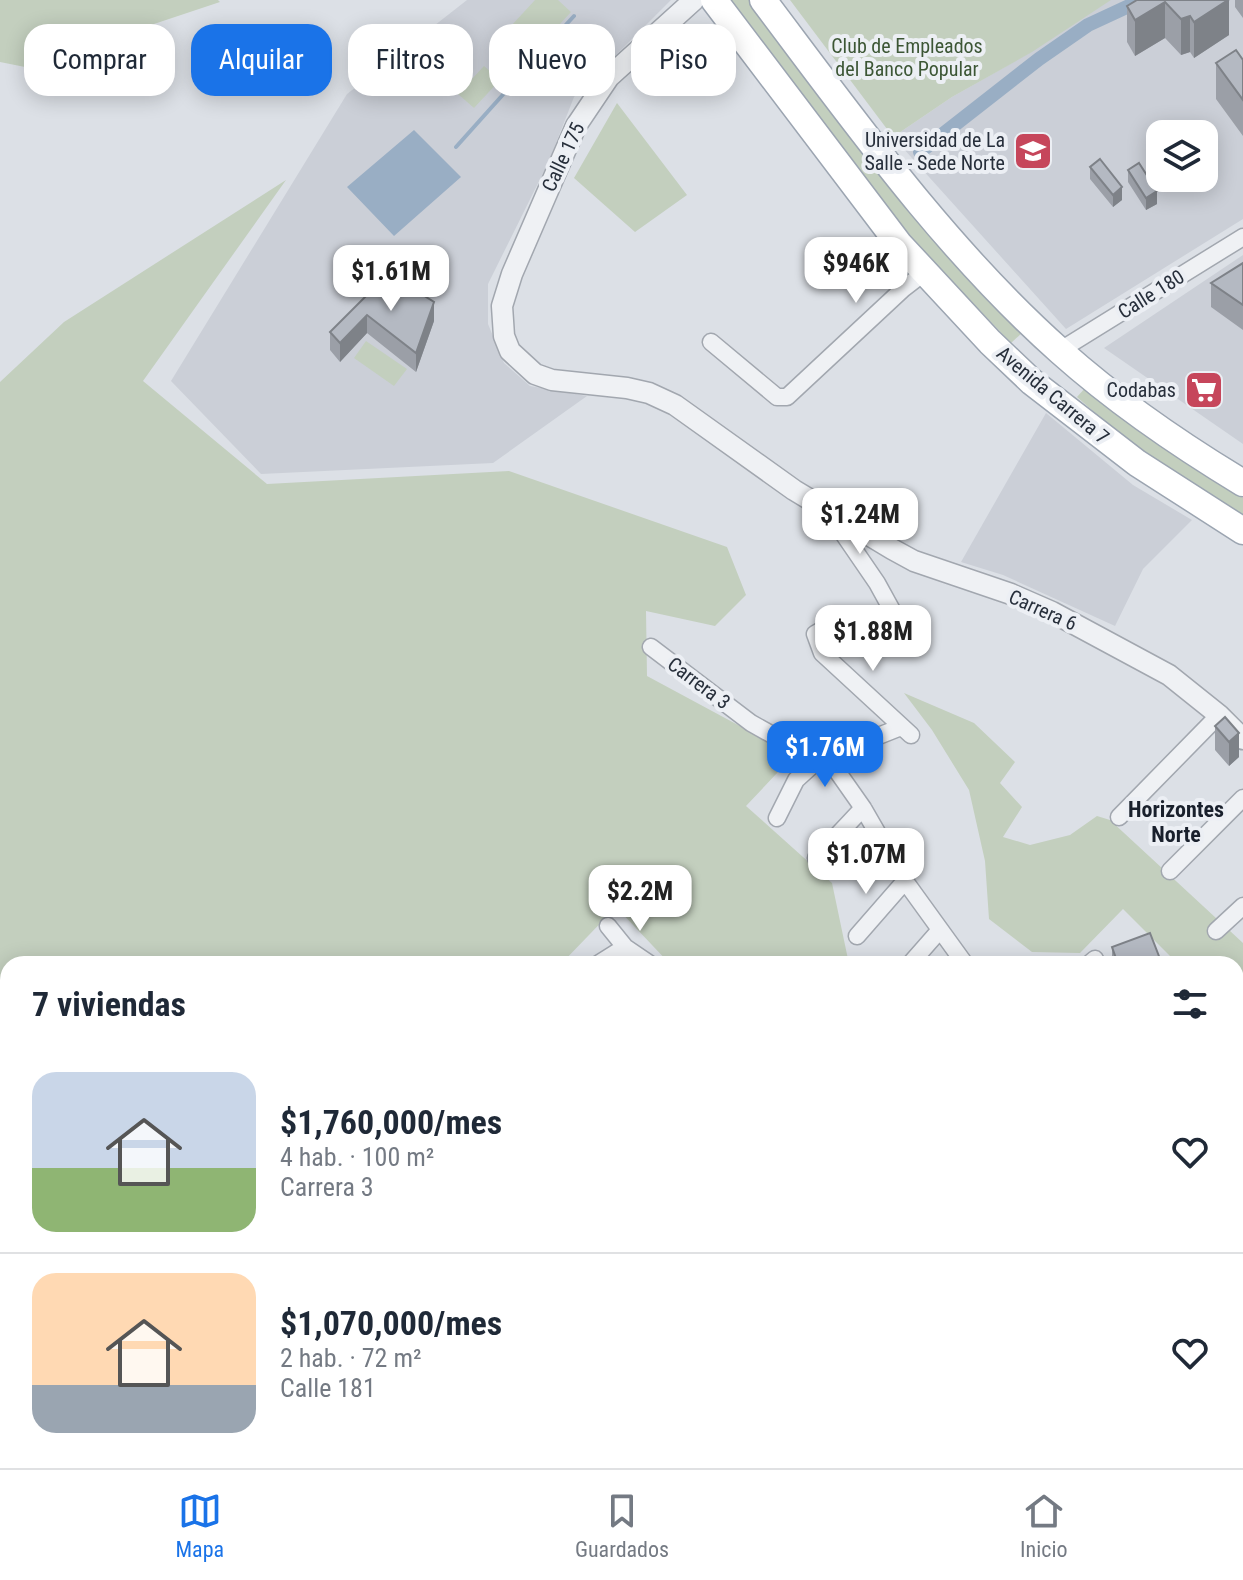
<!DOCTYPE html>
<html lang="es">
<meta charset="utf-8">
<style>
:root{--surface:#fff;--page:#f2f2f3;--text:#1f2937;--muted:#747a83;--line:#e0e1e3;--accent:#1a73e8}
body{margin:0;font-family:"Roboto Condensed",sans-serif;background:var(--page);color:var(--text);height:100vh;display:flex;flex-direction:column;font-size:30px;white-space:nowrap}
*{box-sizing:border-box;margin:0}
p{font-size:26px;color:var(--muted)}
.icon{flex:none;width:44px;height:44px;fill:none;stroke:currentColor;stroke-width:2;stroke-linecap:round;stroke-linejoin:round}
.map{position:relative;flex:1;overflow:hidden}
.drawer{position:absolute;left:0px;top:956px;width:1244px;height:512px;display:flex;flex-direction:column;background:var(--surface);border-radius:24px 24px 0 0;box-shadow:0 4px 20px #0003}
.drawer>*{flex:none}
.top-card{position:absolute;left:24px;top:24px;width:800px;height:72px;display:flex;gap:16px}
.buttons{position:absolute;left:1146px;top:120px;display:grid;gap:16px}
.buttons a{display:grid;place-items:center;width:72px;height:72px;border-radius:16px;background:var(--surface);box-shadow:0 4px 20px #0003;font-size:40px}
.price{position:absolute;translate:-50% -68px;padding:0 18px;border-radius:16px;background:#fff;color:#222;font-size:26px;line-height:52px;filter:drop-shadow(0 2px 4px #0008)}
.price::after{content:'';position:absolute;left:50%;top:48px;width:24px;height:18px;margin-left:-12px;background:inherit;clip-path:polygon(0 0,100% 0,50% 100%)}
.price.selected{background:var(--accent);color:#fff}
ul{padding:0;list-style:none}
li{display:flex;align-items:center;gap:24px;height:200px;padding:0 32px}
li+li{border-top:2px solid var(--line)}
li span{display:grid;place-items:center;flex:none;width:224px;height:160px;border-radius:24px;color:#555}
li>.icon{margin-inline-start:auto}
span .icon{width:96px;height:96px;fill:#fffc;stroke-width:1}
li b{font-size:34px}
h2{display:flex;justify-content:space-between;align-items:center;height:96px;padding:0 32px;font-size:34px}
.pill{padding:0 28px;border-radius:24px;background:var(--surface);box-shadow:0 4px 20px #0003;font-size:28px;line-height:72px}
.pill.selected{background:var(--accent);color:#fff}
.menu{display:flex;justify-content:space-around;align-items:center;height:112px;border-top:2px solid var(--line);background:var(--surface);font-size:22px;color:var(--muted)}
.menu a{display:grid;justify-items:center;gap:4px}
.menu .selected{color:var(--accent)}
.map>svg:first-child{display:block}
.built{fill:#cbcfd7;fill-rule:evenodd}
.green{fill:#c3cfbe}
.water{fill:#99aec4}
.lines{fill:none;stroke-linecap:round;stroke-linejoin:round}
.stream{stroke:#99aec4;stroke-width:4}
.canal{stroke:#99aec4;stroke-width:14}
.minor-casing{stroke:#a2a7af;stroke-width:19}
.tertiary-casing{stroke:#a2a7af;stroke-width:23}
.primary-casing{stroke:#9ca5b1;stroke-width:29}
.minor{stroke:#eff1f4;stroke-width:16}
.tertiary{stroke:#eff1f4;stroke-width:20}
.primary{stroke:#fff;stroke-width:26}
.wall{fill:#9b9fa7}
.shaded-wall{fill:#7e8288}
.building{fill:#b4b9c2;stroke:#7e8288;stroke-width:2}
.labels{text-anchor:middle;dominant-baseline:central;stroke-width:8;stroke-linejoin:round;paint-order:stroke}
.park-label{font-size:20px;fill:#3c5635;stroke:#eceff4}
.poi-label{font-size:20px;fill:#272f3b;stroke:#eceff4;text-anchor:end}
.street-label{font-size:20px;fill:#272f3b;stroke:#eceff4}
.neighbourhood-label{font-size:22px;font-weight:bold;fill:#19202c;stroke:#eceff4}
</style>
<div class="map">
<svg width="1243" height="1468" viewBox="0 0 1243 1468">
<rect width="100%" height="100%" fill="#dce0e6"/>
<path class="built" d="M467,0h204l-97,97 -25,64 -61,123v40l16,39 26,23 57,10 -94,67 -232,11 -90,-93 176,-287z
M1000,0h243v219l-177,110 -173,-192 59,-40 79,-45zM1160,134h44v44h-44z
M1243,255v189l-139,-96z
M1046,413l87,72 59,35 -49,49 -28,57 -112,-51 -42,-13z"/>
<path class="green" d="M0,0h218l2,2 -195,65 -25,-5z
M535,0h23l13,12 -45,49 -26,-23z
M728,0h22l107,138 166,194 -12,11 -112,-117z
M790,0h321l-79,52 -80,45 -59,40z
M484,66l16,14 -26,28 -16,-14z
M617,103l70,92 -52,37 -61,-54z
M286,180l-143,201 124,103 242,-13 218,76 19,48 -31,31 -69,-15 1,65 147,79 -48,51 86,77 17,81h-179l-54,-57 -55,57h-553v496h805l1,8h-814v-1086l64,-60z
M366,341l41,28 -13,17 -40,-28z
M1086,387l157,111v22l-117,-80 -49,-43z
M904,693l70,30 41,39 -15,21 22,24 -19,30 27,8 40,-10 27,-19 13,4 133,123v102l-7,-7v-74h-58l-55,-55 -43,44 -48,-1 -43,-33 -4,-58 -16,-71 -37,-60z
M1085,1460h86l5,8h-88z"/>
<path class="water" d="M503 77a14 14 0 1 1 28 0a14 14 0 1 1-28 0Z
M414,130l47,47 -67,59 -47,-49z"/>
<g class="lines">
<path class="stream" d="M527,67l47,-51
M456,147l52,-58"/>
<path class="canal" d="M920,152l119,-93 49,-34 54,-25"/>
<defs>
<path id="minor" d="M711,342l66,55h10l116,-108 22,-17
M1059,351l184,-114
M827,510l50,73 22,40c-15,33 -46,9 -72,4l-12,7 7,19 89,82
M651,647l100,76 86,48 26,37 42,73 60,83
M1119,817l100,-102
M777,818l19,-38 22,-20 83,-33
M816,858l47,-50
M1170,871l73,-73
M608,926l17,21 25,17
M1216,931l27,-25
M857,936l48,-55
M598,964l27,-17
M910,964l29,-33
M1089,964l6,-5
M1236,1090l7,7
M1236,1331l7,-2
M1236,1350l7,10
M1236,1437l7,-4
M1182,1460l4,4 8,-4
M828,1468l9,-8
M967,1468l11,-8
M1060,1468l9,-3 1,3"/>
<path id="tertiary" d="M694,0l-85,77 -33,49 -64,148 -10,32 2,30 6,15 25,23 17,6 75,8 22,5 26,12 119,85 98,59 22,12 97,33 41,18 117,63 50,40 24,24"/>
<path id="primary" d="M714,0l185,244 91,98 42,40 105,81 106,68
M763,0c92,122 183,250 298,352 55,49 119,93 182,131"/>
</defs>
<use href="#minor" class="minor-casing"/>
<use href="#tertiary" class="tertiary-casing"/>
<use href="#primary" class="primary-casing"/>
<use href="#minor" class="minor"/>
<use href="#tertiary" class="tertiary"/>
<use href="#primary" class="primary"/>
</g>
<path class="wall" d="M1137,0h92v35l-35,23 -4,-6 -9,3 -16,-17 -30,18 -8,-14v-36z
M1235,0h8v18l-8,-11z
M1243,60v76l-27,-37v-36z
M1090,167l32,33 -9,7 -23,-28z
M1128,170l29,34 -11,6 -18,-28z
M1243,263v67l-32,-23v-24z
M366,296l68,25 -18,51 -49,-39 -27,29 -10,-12v-18z
M1215,726l24,7v24l-10,9 -14,-16z
M1112,947l50,17h-50z"/>
<path class="shaded-wall" d="M1229,0v35l-35,23v-36z
M1165,2v36l-30,18v-36z
M1190,16v36l-9,3v-36z
M1122,187v13l-9,7v-12z
M1157,191v13l-11,6v-12z
M434,302v19l-18,51v-19z
M367,315v18l-27,29v-19z
M1239,733v24l-10,9v-24z"/>
<path class="building" d="M1137,0h91l-34,22 -4,-6 -9,3 -16,-17 -30,18 -8,-14z
M1236,50l7,10v40l-27,-37z
M1100,159l22,28 -9,8 -23,-28z
M1139,163l18,28 -11,7 -18,-28z
M1243,263v42l-32,-22z
M394,277l40,25 -18,51 -49,-38 -27,28 -10,-11 36,-36z
M1225,717l14,16 -10,9 -14,-16z
M1150,933l12,31h-44l-6,-17z"/>
<defs>
<symbol id="university-square" viewBox="-11 -11 22 22"><rect x="-9" y="-9" width="18" height="18" rx="4" fill="#c6465b" stroke="#eceff4"/><path d="M0-5L7-2L0 1L-7-2ZM-4 1L0 2.5L4 1V4Q0 6-4 4Z" fill="#fff"/></symbol>
<symbol id="supermarket-square" viewBox="-11 -11 22 22"><rect x="-9" y="-9" width="18" height="18" rx="4" fill="#c6465b" stroke="#eceff4"/><path d="M-6-5.5h2.5l.6 2H6L4.5 2H-2.5L-4.4-4H-6ZM-1.5 3.2a1.3 1.3 0 1 0 .1 0ZM3 3.2a1.3 1.3 0 1 0 .1 0Z" fill="#fff"/></symbol>
</defs>
<g fill-rule="evenodd">
<use href="#university-square" x="1011" y="129" width="44" height="44"/>
<use href="#supermarket-square" x="1182" y="368" width="44" height="44"/>
</g>
<g class="labels">
<g class="park-label">
<text x="907" y="46">Club de Empleados<tspan x="907" dy="23">del Banco Popular</tspan></text>
</g>
<g class="poi-label">
<text x="1005" y="140">Universidad de La<tspan x="1005" dy="23">Salle - Sede Norte</tspan></text>
<text x="1176" y="390">Codabas</text>
</g>
<g class="street-label">
<text transform="translate(563 157) rotate(-65)">Calle 175</text>
<text transform="translate(1151 294) rotate(-32)">Calle 180</text>
<text transform="translate(1053 395) rotate(40)">Avenida Carrera 7</text>
<text transform="translate(1043 610) rotate(24)">Carrera 6</text>
<text transform="translate(699 683) rotate(37)">Carrera 3</text>
</g>
<g class="neighbourhood-label">
<text x="1176" y="809">Horizontes<tspan x="1176" dy="25">Norte</tspan></text>
</g>
</g>
</svg>
<div class="buttons">
<a><svg class="icon" aria-label="layers" viewBox="0 0 24 24"><path d="M12 4l9 5-9 5-9-5zM3 14l9 5 9-5"/></svg></a>
</div>
<b class="price" style="left:856px;top:305px">$946K</b>
<b class="price" style="left:391px;top:313px">$1.61M</b>
<b class="price" style="left:860px;top:556px">$1.24M</b>
<b class="price" style="left:873px;top:673px">$1.88M</b>
<b class="price selected" style="left:825px;top:789px">$1.76M</b>
<b class="price" style="left:866px;top:896px">$1.07M</b>
<b class="price" style="left:640px;top:933px">$2.2M</b>
<div class="top-card">
<a class="pill">Comprar</a>
<a class="pill selected">Alquilar</a>
<a class="pill">Filtros</a>
<a class="pill">Nuevo</a>
<a class="pill">Piso</a>
</div>
<section class="drawer">
<h2>7 viviendas<svg class="icon" aria-label="filters" viewBox="0 0 24 24"><path d="M4 7h16M4 17h16"/><circle cx="9" cy="7" r="2"/><circle cx="15" cy="17" r="2"/></svg></h2>
<ul>
<li><span style="background:linear-gradient(#c9d6e8 60%,#8fb573 0)"><svg class="icon" aria-label="home" viewBox="0 0 24 24"><path d="M3 11l9-7 9 7M6 9v11h12V9"/></svg></span><div><b>$1,760,000/mes</b><p>4 hab. · 100 m²</p><p>Carrera 3</p></div><svg class="icon" aria-label="heart" viewBox="0 0 24 24"><path d="M12 20l-8-8c-3-5 5-10 8-4 3-6 11-1 8 4z"/></svg></li>
<li><span style="background:linear-gradient(#ffd9b3 70%,#9aa5b1 0)"><svg class="icon" aria-label="home" viewBox="0 0 24 24"><path d="M3 11l9-7 9 7M6 9v11h12V9"/></svg></span><div><b>$1,070,000/mes</b><p>2 hab. · 72 m²</p><p>Calle 181</p></div><svg class="icon" aria-label="heart" viewBox="0 0 24 24"><path d="M12 20l-8-8c-3-5 5-10 8-4 3-6 11-1 8 4z"/></svg></li>
</ul>
</section>
</div>
<nav class="menu">
<a class="selected"><svg class="icon" aria-label="map" viewBox="0 0 24 24"><path d="M3 6l6-2 6 2 6-2v14l-6 2-6-2-6 2zM9 4v14M15 6v14"/></svg>Mapa</a>
<a><svg class="icon" aria-label="saved" viewBox="0 0 24 24"><path d="M7 4h10v16l-5-4-5 4z"/></svg>Guardados</a>
<a><svg class="icon" aria-label="home" viewBox="0 0 24 24"><path d="M3 11l9-7 9 7M6 9v11h12V9"/></svg>Inicio</a>
</nav>
